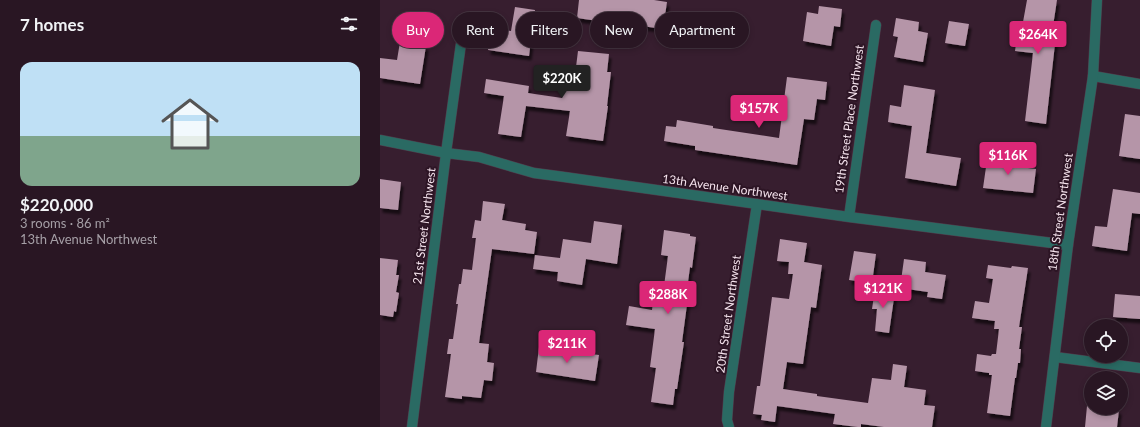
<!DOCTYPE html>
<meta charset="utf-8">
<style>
:root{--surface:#291623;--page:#352330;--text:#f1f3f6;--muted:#a59fa6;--line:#453541;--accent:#db2777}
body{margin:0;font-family:Lato,sans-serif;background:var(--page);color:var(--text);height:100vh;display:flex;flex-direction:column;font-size:15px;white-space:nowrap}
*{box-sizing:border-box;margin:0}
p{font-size:13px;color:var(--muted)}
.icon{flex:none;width:22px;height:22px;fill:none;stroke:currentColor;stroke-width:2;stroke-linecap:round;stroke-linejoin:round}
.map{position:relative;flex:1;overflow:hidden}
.side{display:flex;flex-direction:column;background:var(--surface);width:380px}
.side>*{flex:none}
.top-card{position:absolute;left:12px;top:12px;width:380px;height:36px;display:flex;gap:8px}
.tools{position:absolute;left:704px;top:319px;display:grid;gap:8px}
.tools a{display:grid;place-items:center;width:44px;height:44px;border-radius:50%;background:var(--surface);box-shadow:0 2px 6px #0003,0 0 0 1px var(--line);font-size:20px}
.price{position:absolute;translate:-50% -34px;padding:0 9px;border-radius:4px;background:var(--accent);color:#fff;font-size:13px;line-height:26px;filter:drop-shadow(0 1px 2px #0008)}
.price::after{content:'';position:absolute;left:50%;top:24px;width:12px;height:9px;margin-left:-6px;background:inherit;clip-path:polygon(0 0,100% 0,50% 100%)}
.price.current{background:#222;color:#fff}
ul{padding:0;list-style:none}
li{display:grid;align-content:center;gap:8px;height:212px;padding:0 20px}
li+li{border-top:1px solid var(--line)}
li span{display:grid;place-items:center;height:124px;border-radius:12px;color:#555}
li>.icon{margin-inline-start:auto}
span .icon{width:72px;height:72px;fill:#fffc;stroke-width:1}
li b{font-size:17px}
h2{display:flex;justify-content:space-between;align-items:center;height:48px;padding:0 20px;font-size:17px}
.chip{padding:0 14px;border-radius:18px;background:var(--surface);box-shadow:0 2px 6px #0003,0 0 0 1px var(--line);font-size:14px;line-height:36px}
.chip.current{background:var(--accent);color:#fff}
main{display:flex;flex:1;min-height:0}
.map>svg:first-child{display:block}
.building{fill:#b595a8;filter:url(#shadow)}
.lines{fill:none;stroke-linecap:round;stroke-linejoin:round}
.minor-casing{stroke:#523a4a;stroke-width:11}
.tertiary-casing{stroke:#523a4a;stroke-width:11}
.minor{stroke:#2a6a63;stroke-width:10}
.tertiary{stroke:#2a6a63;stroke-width:10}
.labels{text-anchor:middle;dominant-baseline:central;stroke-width:4;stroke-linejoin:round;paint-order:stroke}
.street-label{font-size:12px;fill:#f6e4ee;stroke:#2d1525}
</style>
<main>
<section class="side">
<h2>7 homes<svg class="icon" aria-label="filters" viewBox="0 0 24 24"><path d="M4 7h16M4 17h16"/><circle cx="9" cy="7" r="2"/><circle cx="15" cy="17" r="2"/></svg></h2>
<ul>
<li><span style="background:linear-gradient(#bfe0f5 60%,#7fa58c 0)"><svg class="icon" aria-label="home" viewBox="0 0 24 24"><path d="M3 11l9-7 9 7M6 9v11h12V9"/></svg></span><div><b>$220,000</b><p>3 rooms · 86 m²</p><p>13th Avenue Northwest</p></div></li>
</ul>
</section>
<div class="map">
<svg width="760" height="427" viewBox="0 0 760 427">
<defs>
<filter id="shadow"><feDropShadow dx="2.5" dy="4.5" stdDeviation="1" flood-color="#0009"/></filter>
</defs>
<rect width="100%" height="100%" fill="#371e2f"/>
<path class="building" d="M199,0h75l13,2 -4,27 -21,-3 -1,8 -23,-3 1,-7 -42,-6z
M647,0h30l-4,26h4l-11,98 -21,-3 8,-68 -18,-2 4,-30 4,1z
M439,6l23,3 -2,18 -6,-1 -3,20 -28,-5 4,-29 11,2z
M135,7l20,3 -6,46 -41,-6 3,-22 20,3z
M516,18l23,4 -1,9 10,2 -5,29 -29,-5 4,-20 -5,-1z
M569,21l20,3 -4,22 -20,-3z
M20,42l26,4 -6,38 -40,-6v-20l17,2z
M198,51l31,3 -2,18h4l-4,34h1l-5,35 -37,-5 4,-25 -44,-5 -5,31 -23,-3 6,-38 -20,-3 2,-14 43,7 -1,7 34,5 4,-32 10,1z
M407,77l40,5 -2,18 -8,-1 -3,21 -10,-1 -7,46 -102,-15v-4l-31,-5 2,-15 10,1 1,-7 36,6v2l66,10z
M524,85l31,5 -9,63 35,5 -5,28 -51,-8 7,-52 -24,-4 2,-17 11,2z
M745,114l15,2v43l-21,-3z
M608,153l16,2 -1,10 33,4 -3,24 -50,-5z
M0,179l21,3 -3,28 -18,-2z
M733,189l27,4v21l-8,-1 -5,38 -35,-5 3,-20 12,1z
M103,201l22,3 -3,16 24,4 -1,6 12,2 -3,22 -42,-5 -13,94 10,1 -2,18 7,1 -2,18 -8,-1 -3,18 -19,-2v3l-17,-2 6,-43h-4l2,-15h4l5,-35h-2l3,-20h2l2,-15 9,1 4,-32h-4l3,-18 6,1z
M214,221l28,4 -5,39 -31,-5 -4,26 -25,-4 1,-9 -25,-3 2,-14 25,3 3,-19 28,4z
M284,230l26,4v2l6,1 -4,31 -2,-1 -4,30h2l-6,45h2l-7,47h-2l-2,16 -22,-3 5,-34 -6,-1 5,-38 -29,-4 3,-19 23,4 3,-26 9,2 4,-30 -7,-1z
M400,239l27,4 -3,19 18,3 -6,43 -5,-1 -8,57 -16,-2 -4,27 34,5v2l51,7 4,-25 19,2 2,-16 14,2 -3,21 22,3 -2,15 11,1 -3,21h-48l-23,-3v3h-3l-25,-3 2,-10 -58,-8 -2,16 -14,-2 1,-5 -9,-1 4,-28h3l12,-89 17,2 4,-25h-5l1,-12 -12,-1z
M474,251l22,3 -4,29 -23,-3z
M0,258l18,2 -2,15h3l-3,17 3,1 -3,19 -2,-1 -1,6 -13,-2z
M524,259l22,3 -1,10 21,3 -4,24 -15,-2 1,-5 -28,-4z
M608,265l23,3 1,-2 16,2 -9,59h3l-3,22h2l-1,14h-2l-2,15h-1l-5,38 -23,-3 5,-38h-3v-2l-14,-2 2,-17 14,2 1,-2h4l3,-25h-5l1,-8 -23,-3 3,-17 14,2 4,-24 -7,-1z
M495,289l20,2 -6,42 -14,-2 2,-22h-5z
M735,294l25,2v23l-27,-2z
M159,347l60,8 -4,26 -59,-9z
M707,406h4v2h13l15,2 -2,17h-32z"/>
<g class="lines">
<defs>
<path id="minor" d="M713,76l47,8
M0,140l66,13 33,4 55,16 23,3 292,41 219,28
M469,217l27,-192
M675,357l85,11
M32,427l34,-274 17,-124
M349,427l-2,-7 2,-28 28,-188"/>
<path id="tertiary" d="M666,427l22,-182 25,-169 4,-76"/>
</defs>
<use href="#minor" class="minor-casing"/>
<use href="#tertiary" class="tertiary-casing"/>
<use href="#minor" class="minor"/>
<use href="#tertiary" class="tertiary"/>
</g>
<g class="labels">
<g class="street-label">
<text transform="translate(469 119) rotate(-82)">19th Street Place Northwest</text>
<text transform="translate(345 187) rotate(8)">13th Avenue Northwest</text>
<text transform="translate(680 212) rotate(-82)">18th Street Northwest</text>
<text transform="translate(44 226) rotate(-83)">21st Street Northwest</text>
<text transform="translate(348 314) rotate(-82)">20th Street Northwest</text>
</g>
</g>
</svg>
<div class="tools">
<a><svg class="icon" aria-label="locate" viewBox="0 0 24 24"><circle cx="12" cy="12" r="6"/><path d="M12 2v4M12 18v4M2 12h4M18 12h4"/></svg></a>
<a><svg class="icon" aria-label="layers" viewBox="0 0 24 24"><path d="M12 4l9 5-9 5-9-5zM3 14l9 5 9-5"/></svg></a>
</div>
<b class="price" style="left:658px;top:55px">$264K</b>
<b class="price current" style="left:182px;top:99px">$220K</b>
<b class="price" style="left:379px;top:129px">$157K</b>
<b class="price" style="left:628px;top:176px">$116K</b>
<b class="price" style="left:503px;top:309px">$121K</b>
<b class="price" style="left:288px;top:315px">$288K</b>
<b class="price" style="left:187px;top:364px">$211K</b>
<div class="top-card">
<a class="chip current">Buy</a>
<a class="chip">Rent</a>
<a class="chip">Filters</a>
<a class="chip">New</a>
<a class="chip">Apartment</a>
</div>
</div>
</main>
